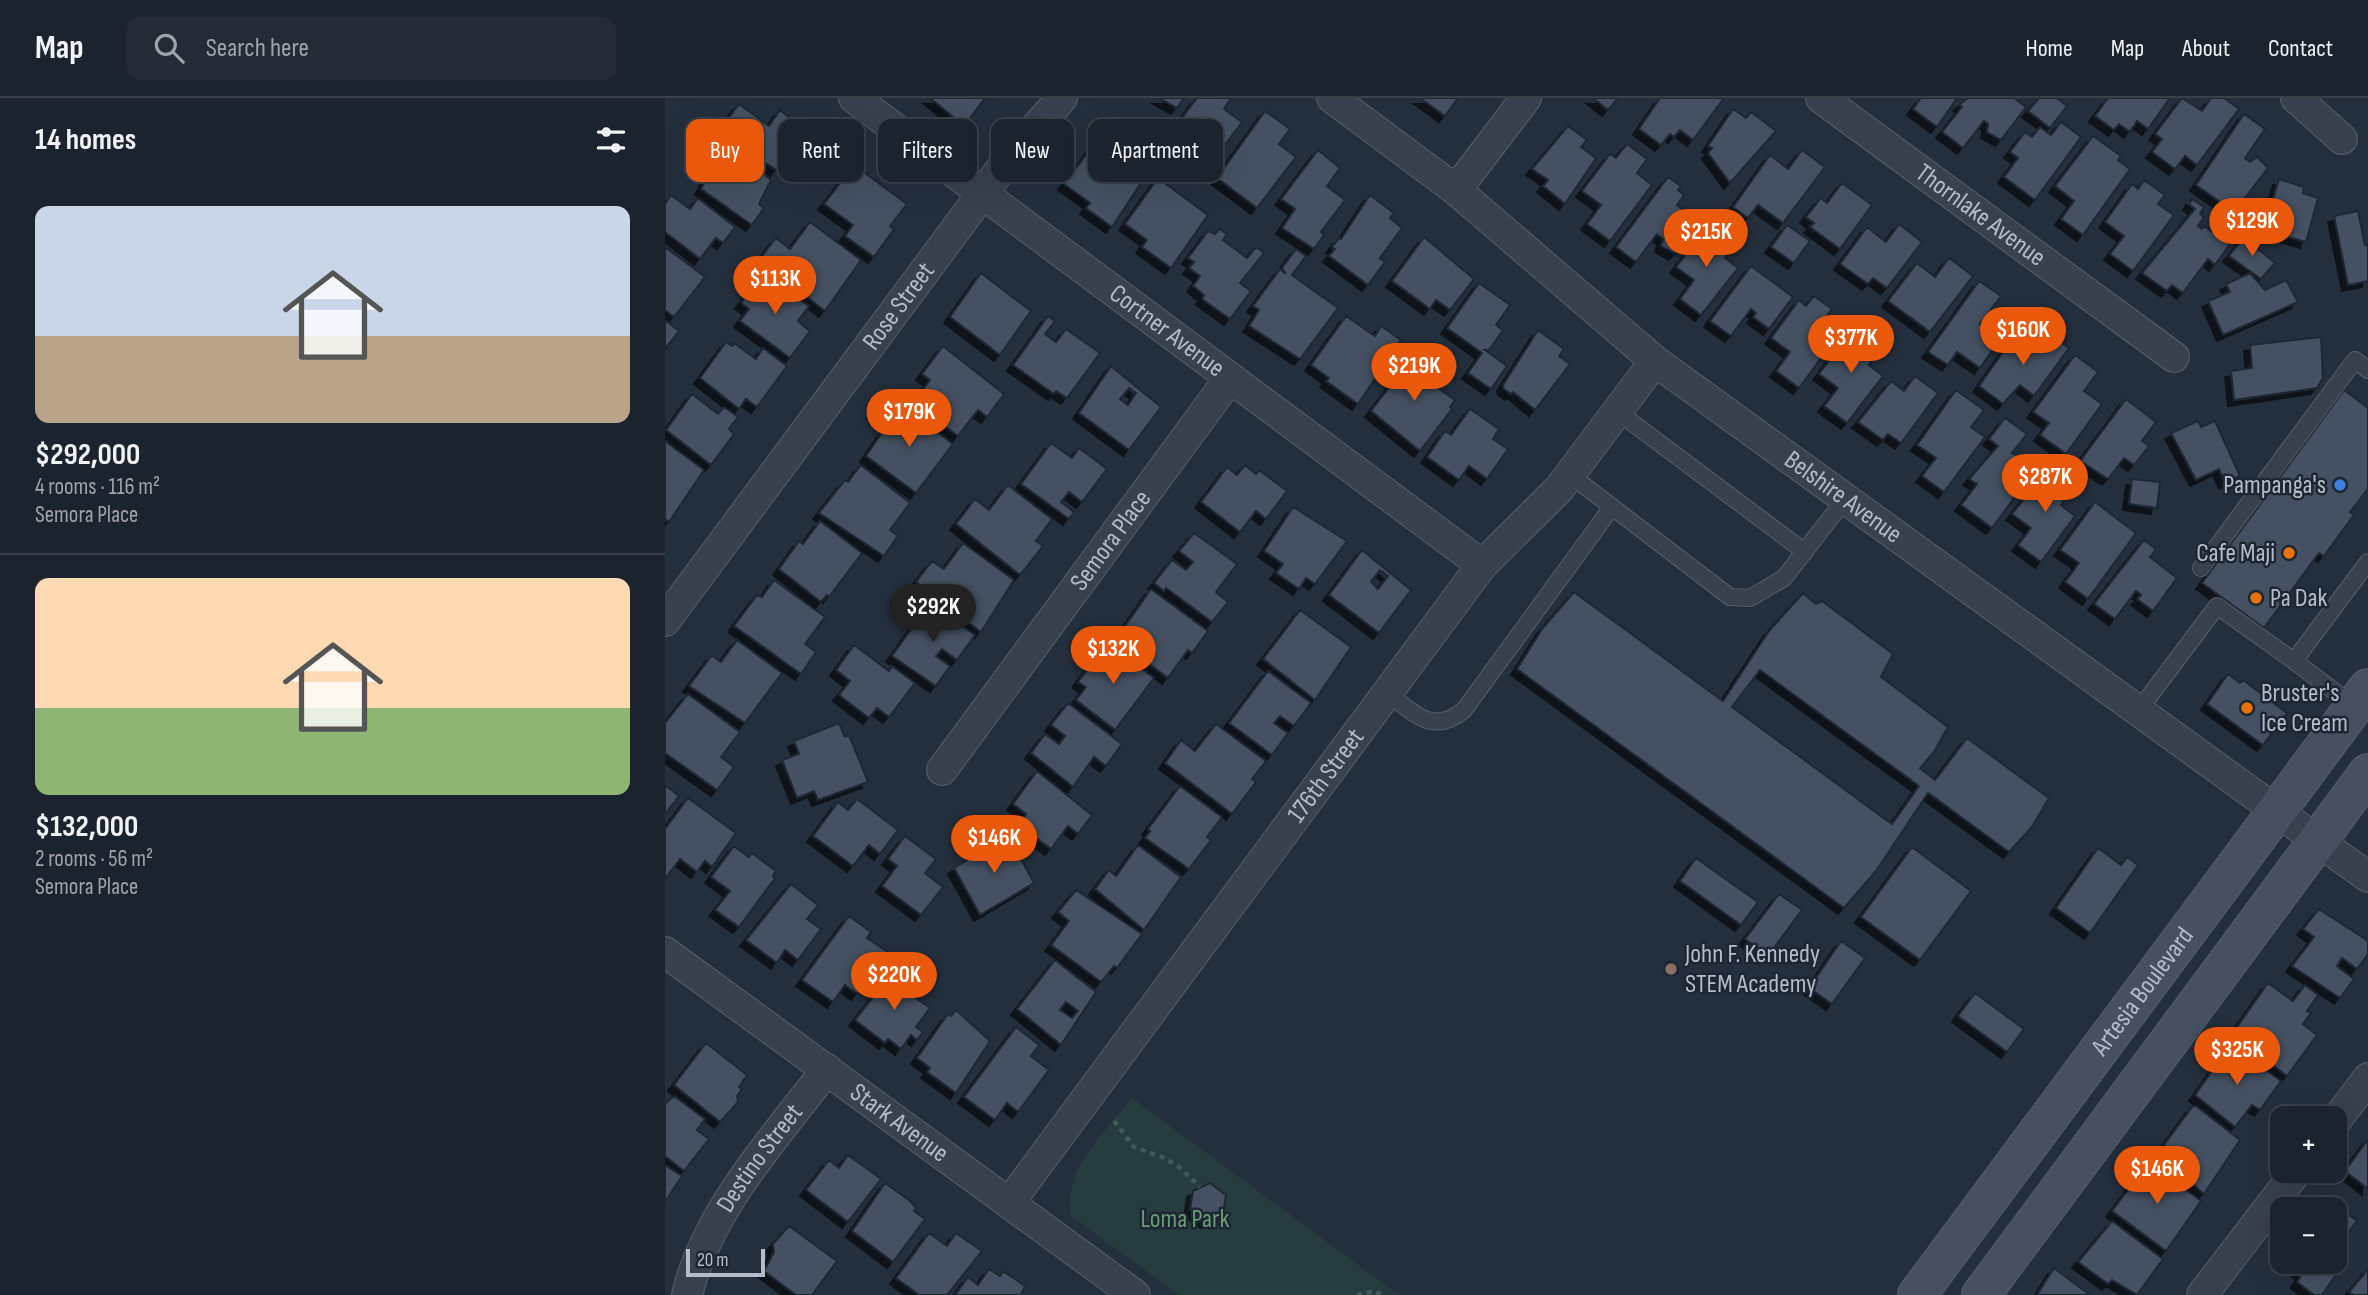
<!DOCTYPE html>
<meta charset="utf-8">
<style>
:root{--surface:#1b232e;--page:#242b36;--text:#f1f3f6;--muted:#a0a4aa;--line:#39404a;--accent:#ea580c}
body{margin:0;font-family:"Sofia Sans Condensed",sans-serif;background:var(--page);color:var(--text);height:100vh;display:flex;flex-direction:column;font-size:26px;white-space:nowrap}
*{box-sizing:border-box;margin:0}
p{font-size:23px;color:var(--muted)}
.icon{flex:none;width:38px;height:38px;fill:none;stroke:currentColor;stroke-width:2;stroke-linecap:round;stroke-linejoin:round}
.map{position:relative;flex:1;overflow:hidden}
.details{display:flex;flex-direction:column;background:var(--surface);width:665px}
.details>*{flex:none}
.hud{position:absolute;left:21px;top:21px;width:665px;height:63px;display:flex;gap:14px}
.tools{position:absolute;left:1605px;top:1008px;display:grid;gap:14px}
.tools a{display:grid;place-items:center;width:77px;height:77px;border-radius:14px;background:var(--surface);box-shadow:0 7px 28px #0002,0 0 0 2px var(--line);font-size:35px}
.scale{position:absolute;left:21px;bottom:18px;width:79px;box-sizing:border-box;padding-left:7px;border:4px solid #b4bcc9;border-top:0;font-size:19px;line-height:24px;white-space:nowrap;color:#b4bcc9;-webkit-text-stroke:5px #1d2633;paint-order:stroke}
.price{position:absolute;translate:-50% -60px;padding:0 16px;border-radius:24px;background:var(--accent);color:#fff;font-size:23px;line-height:46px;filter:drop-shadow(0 2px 4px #0008)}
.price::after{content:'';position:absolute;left:50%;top:42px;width:21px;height:16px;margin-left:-10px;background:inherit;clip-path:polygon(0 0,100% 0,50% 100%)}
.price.current{background:#222;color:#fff}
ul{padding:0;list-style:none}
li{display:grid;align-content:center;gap:14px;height:371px;padding:0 35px}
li+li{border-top:2px solid var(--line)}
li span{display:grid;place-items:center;height:217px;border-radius:14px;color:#555}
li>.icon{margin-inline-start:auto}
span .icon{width:126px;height:126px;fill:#fffc;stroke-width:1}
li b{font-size:30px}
h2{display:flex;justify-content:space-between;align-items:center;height:84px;padding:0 35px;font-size:30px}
.chip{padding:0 24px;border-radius:14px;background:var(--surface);box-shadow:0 7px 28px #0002,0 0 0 2px var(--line);font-size:24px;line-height:63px}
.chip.current{background:var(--accent);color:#fff}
header{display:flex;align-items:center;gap:42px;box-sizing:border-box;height:98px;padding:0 35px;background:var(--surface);border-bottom:2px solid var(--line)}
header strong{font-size:33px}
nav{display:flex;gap:38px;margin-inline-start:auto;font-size:24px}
.search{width:490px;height:63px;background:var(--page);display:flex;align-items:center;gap:18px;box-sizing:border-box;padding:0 24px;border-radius:14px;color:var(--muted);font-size:26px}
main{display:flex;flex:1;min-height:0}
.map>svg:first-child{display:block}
.green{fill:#263c3f}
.building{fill:#455162;stroke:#1f2835;stroke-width:2;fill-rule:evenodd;filter:url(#shadow)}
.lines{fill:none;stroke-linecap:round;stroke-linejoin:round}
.lane-casing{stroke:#565f6c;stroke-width:18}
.street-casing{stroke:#565f6c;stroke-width:32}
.secondary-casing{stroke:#565f6c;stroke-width:40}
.path{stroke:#44595c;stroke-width:4.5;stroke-dasharray:5 5;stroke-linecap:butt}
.lane{stroke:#38414e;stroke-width:16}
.street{stroke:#38414e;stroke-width:30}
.secondary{stroke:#465061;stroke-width:38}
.shop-dot{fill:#3f7fe0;stroke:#1d2633;stroke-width:2.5}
.food-dot{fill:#e8710a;stroke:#1d2633;stroke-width:2.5}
.education-dot{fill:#8d6e63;stroke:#1d2633;stroke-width:2.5}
.labels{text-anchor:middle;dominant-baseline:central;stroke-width:5;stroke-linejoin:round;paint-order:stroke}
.street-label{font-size:26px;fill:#b4bcc9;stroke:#1d2633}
.poi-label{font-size:26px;fill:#b4bcc9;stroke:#1d2633;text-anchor:start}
.park-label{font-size:26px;fill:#6b9a76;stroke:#1d2633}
</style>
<header>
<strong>Map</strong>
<div class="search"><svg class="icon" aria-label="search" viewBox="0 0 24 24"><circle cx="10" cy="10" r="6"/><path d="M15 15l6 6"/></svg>Search here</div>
<nav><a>Home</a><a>Map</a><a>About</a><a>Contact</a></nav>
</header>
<main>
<section class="details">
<h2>14 homes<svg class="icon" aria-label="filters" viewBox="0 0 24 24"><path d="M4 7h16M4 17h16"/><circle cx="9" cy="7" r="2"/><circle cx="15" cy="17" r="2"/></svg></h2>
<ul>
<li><span style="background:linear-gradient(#c9d6e8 60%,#b9a48a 0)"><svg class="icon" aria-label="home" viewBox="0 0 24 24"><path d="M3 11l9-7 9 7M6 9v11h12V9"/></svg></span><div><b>$292,000</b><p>4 rooms · 116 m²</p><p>Semora Place</p></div></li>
<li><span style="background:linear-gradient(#ffd9b3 60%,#8fb573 0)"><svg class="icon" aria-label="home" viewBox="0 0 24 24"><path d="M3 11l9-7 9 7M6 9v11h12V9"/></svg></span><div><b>$132,000</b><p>2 rooms · 56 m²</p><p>Semora Place</p></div></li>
</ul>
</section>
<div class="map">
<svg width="1703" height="1197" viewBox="0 0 1703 1197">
<defs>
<filter id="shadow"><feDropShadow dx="-6" dy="6" stdDeviation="0" flood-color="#0009"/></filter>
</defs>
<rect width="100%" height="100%" fill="#242f3e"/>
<path class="green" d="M467,1000l267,197h-220l-108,-79c-9,-46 34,-84 61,-118z"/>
<path class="building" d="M265,0h55l-21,28z
M494,0h25l-7,10z
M532,0h34l-7,11 18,13 -27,36 -5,-3 -3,3 -37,-24z
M755,0h38l-13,18z
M928,0h25l-10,12z
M995,0h64l-31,42 -13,-10 -6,7 -4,-3 -9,11 -22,-16z
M1256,0h36l-20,29 -24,-18z
M1303,0h46l12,9 -25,33 -14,-8 1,-8 -4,-3 -21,27 -21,-16 20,-25 -3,-2z
M1374,0h18l10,8 -17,22 -22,-17z
M1443,0h62l-22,31 -11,-8 -7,11 -11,-8 -5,6 -19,-14z
M1517,0l20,13 9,-13h13l15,11 -42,56 -12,-9 -10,13 -23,-17 10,-13 -7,-5z
M74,6l30,22 11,-16 35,28 -15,21 -11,-7 -13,18 -57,-39z
M1068,11l13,9 5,-6 25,19 -46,52 -22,-30 4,-5 -4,-2z
M600,13l25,18 -11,15 17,13 -39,51 -40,-30z
M1579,16l21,15 -20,29 5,4 7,-5 11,11 -34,44 -38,-27z
M1396,24l20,15 -46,63 -31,-23 14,-19 -8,-6 15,-20 7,5 8,-10 11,8z
M903,28l19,14 -6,7 15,11 -31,46 -22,-18 5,-6 -16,-11z
M437,36l30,22 -9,13 18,14 -29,44 -26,-19 4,-5 -26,-19z
M1428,38l28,20 -3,4 12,9 -47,66 -22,-16 13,-18 -19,-15z
M51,39l55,43 -12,24 5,4 -12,17 -51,-36 12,-22 -12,-9z
M962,46l20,15 -10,14 15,12 -42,56 -23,-17 14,-19 -19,-14 28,-37 6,4z
M653,52l22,18 -13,18 18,14 -24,32 3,3 -10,14 -32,-21 13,-19 -14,-10z
M1137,52l23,17 -42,56 -25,-18 -10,13 -15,-11 37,-52 18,14z
M189,67l53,39 -17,22 4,3 -20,28 -29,-21 8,-11 -29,-21z
M1003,79l13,9 -3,4 6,5 -7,10 22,17 -24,32 -14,-8 2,-7 -6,-5 -21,28 -20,-15z
M493,80l50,37 -37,53 -29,-21 5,-7 -22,-16z
M1614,81l25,8 -1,6 15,5 -12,44 -42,-12z
M1479,82l21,15 -7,9 16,11 -41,56 -23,-17 14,-18 -19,-14 27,-38 6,5z
M1177,85l30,22 -32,44 -30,-22 4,-4 -8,-6 15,-19 6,5z
M6,97l19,14 8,-11 37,29 -12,16 -7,-5 -16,21 -35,-27v-28z
M705,97l24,18 -4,5 12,10 -22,30 5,4 -17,23 -39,-29 6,-7 -3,-2 7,-9 2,1z
M1527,101l12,8 -4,7 4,3 -6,9 4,3 2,-3 26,18 -15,21 -7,-6 -25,34 -11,-8 -5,6 -25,-18 53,-64 -6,-5z
M1693,113l7,34h3v36l-20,4 -14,-69z
M145,124l51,38 -36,51 -66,-51 17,-22 14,11z
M1046,124l13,10 -7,10 12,9 -4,7 13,10 -37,47 -21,-16 14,-19 -18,-13z
M1234,126l23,18 -35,46 -14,-10 -5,6 -28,-20 27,-37 19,15z
M1122,127l23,16 -16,22 -23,-16z
M554,131l8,5 -4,6 24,18 9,-11 8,6 -24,30 11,8 -21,28 -28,-20 2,-4 -11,-9 7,-10 -11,-8 5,-6 -6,-4 20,-27 7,3z
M759,139l50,42 -24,31 -14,-10 -6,9 -38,-28z
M1579,139l31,26 -14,16 -32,-23z
M0,149l40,30 -31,40 -9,-7z
M631,151l10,7 -14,19 46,33 -38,51 -51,-33 10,-16 -6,-4 27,-37 6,5 -4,-6z
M1284,160l24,18 -43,56 -42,-31 29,-38 18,14z
M1086,168l42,31 -24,32 -16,-12 3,-4 -5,-4 -20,27 -21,-15z
M316,175l50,38 -31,44 -50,-38z
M1585,175l15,17 21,-10 12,22 -75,33 -15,-34 22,-9 -4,-8z
M97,176l47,32 -11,15 12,10 -20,27 -50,-37 9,-12 -8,-6z
M1314,183l22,15 -21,28 6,4 3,-4 14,11 -23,33 -23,-16 -9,13 -20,-13z
M814,185l31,22 -14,20 7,5 -14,20h-4l22,16 -16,23 -23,-16 14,-20 -35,-25z
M1149,198l18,13 -8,11 17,11 -42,57 -23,-17 14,-19 -19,-14 28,-38 7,6z
M383,218l7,5 -10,13 11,8 10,-13 34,24 -33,45 -11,-7 -2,3 -41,-29z
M681,218l29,20 6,-10 20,14 -43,64 -32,-23 3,-3 -18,-13z
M0,222l14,11 -14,18z
M1189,229l25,19 -10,19 14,11 -36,47 -23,-17 14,-18 -19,-14z
M873,232l26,19 -5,7 11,8 -35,46 -22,-18 -2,2 -7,-5 -1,-4z
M1382,234l22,16 -35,48 -14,-11 -17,19 -24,-18 36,-51 19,14z
M1656,239l2,41 -6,10 -83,12 -3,-29 21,-3 -2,-23z
M61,244l6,4 2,-3 22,16 7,-11 24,18 -30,41 -11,-8 -7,10 -39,-31z
M756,247l13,10 -14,20 35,25 -5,7 2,2 -32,42 -49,-40z
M278,248l61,48 -17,23 -9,-7 -20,26 -45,-33 17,-23 -8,-6z
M1410,257l23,17 -14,19 18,13 -36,50 -26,-19 9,-12 -16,-11z
M446,268l50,41 -32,43 -50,-37zM464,290l7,5 -8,12 -8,-6z
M1250,278l23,17 -37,50 -13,-9 -5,6 -25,-18 33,-41 13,10z
M1291,292l28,20 -13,17 14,10 -41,55 -22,-16 14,-18 -19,-13z
M1679,292l24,18v81l-18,23 4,3 -30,41 -5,-3 -55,75 -62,-45z
M27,296l26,20 6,-7 14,10 -9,12 5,5 -23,31 -45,-35z
M1461,301l30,23 -14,19 7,5 -15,19 -10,-7 -16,21 -28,-18z
M236,307l52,39 -37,49 -50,-37z
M805,311l29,20 -6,10 15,10 -21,30 -18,-13 -10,14 -32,-23 18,-26 6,4z
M1340,320l22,16 -15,19 25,14 -45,61 -31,-23 16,-21 -8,-5 29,-33 -9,-7z
M1533,323l3,6 14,-6 25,55 -15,7 -6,-14 -23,11 -25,-47z
M0,343l39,29 -35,52 -4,-3z
M386,345l21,15 7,-10 28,21 -25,33 -13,-10 -8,10 13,10 -5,7 -48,-35z
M196,367l49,38 -20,27 8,6 -14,20 -65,-43 26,-33 3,2z
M580,367l11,9 3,-4 28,21 -21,28 -10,-8 -16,21 -39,-30 26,-35 10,8z
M1384,370l24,18 -12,19 14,11 -34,46 -23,-17 13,-17 -19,-14z
M1467,381l28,3 -3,26 -28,-4z
M343,387l44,34 -16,22 7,5 -23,29 -64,-51 19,-25 14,11z
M1430,404l41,31 -48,66 -23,-17 14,-19 -19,-13z
M628,409l54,34 -32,43 -9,-6 -7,11 -23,-16 7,-9 -19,-13z
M155,423l42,32 -33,44 -2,-2 -6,7 -42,-33 20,-28 4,3z
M529,435l43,31 -21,28 12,10 -16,20 -46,-34 -2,3 -10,-8 18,-23 14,10 7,-8 -14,-11z
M1479,442l12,9 -6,8 27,21 -24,33 -16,-12 4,-4 -5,-4 -21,28 -21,-15z
M298,445l51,37 -33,52 -65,-50 16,-21 12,8z
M697,452l49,40 -32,43 -50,-38zM715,472l8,6 -10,13 -7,-7z
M109,482l51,37 -20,27 11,8 -15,22 -67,-48 23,-31 5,2z
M486,491l57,42 -16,22 -4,-3 -20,28 -52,-39z
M909,494l149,109 46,-70 34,-38 13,11 6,-3 71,53 -12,23 67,50 -14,25 -14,16 15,12 32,-42 82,60 -17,29 -23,25 -81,-59 -52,78 -32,37 -327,-239 25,-40zM1095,572l159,116 -27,38 -160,-117z
M264,506l46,31 -18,25 -15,-11 -6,7 14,10 -14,20 -44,-30z
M635,512l51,37 -36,53 -52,-41z
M72,542l45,33 -37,50 -56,-37 23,-31 9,7z
M442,545l47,35 -39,52 -39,-30 10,-13 -8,-5z
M189,547l35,26 3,-5 23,17 -26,34 -12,-9 -8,10 -30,-23 11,-14 -14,-11z
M603,573l43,32 -17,23 -14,-10 -6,7 14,10 -16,22 -43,-32z
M1563,576l12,9 3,-3 44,33 -24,32 -56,-41z
M23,596l52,38 -19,25 13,10 -17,23 -52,-37v-30z
M403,605l54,41 -16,22 -12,-9 -21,30 -42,-34 14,-19 14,10 6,-8 -14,-11z
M174,625l6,14 4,-2 19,47 -50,18 -4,-9 -17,7 -15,-38 17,-6 -5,-13z
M551,626l50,37 -14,18 4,3 -24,32 -67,-51 16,-23 14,11z
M372,673l55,44 -14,19 -10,-8 -17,23 -33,-24 8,-11 -13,-10z
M0,687l14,11 -14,18z
M515,688l42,31 -15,20 4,3 -22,29 -44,-31 5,-7 -2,-2z
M23,700l48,35 -24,34 -7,-6 -8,11 -17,-13 -15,20v-50z
M192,701l41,31 -18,24 -11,-9 -16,21 -40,-30 25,-34 10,8z
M343,737l26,48 -54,32 -26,-47z
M240,738l31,23 -11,14 18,14 -22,28 -39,-29 15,-20 -9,-7z
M473,747l43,32 -37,53 -49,-41 14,-19 7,6z
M69,748l15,11 3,-4 24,18 -3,5 2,2 -36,49 -24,-17 15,-19 -19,-14z
M1247,749l59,44 -51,69 -59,-43z
M1433,750l23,17 6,-8 11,8 -48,68 -34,-25z
M1031,760l62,44 -17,23 -61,-44z
M126,786l27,21 -11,14 14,10 -23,31 -13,-10 -8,13 -31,-23z
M411,792l66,44 -25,34 -3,-2 -13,16 -50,-37 18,-24 -11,-9z
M1114,796l23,16 -34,46 -23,-17z
M1654,811l49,32v13l-11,15 -15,-11 -5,8 17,13 -14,19 -48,-32 22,-29 -11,-8z
M184,818l22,16 -4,6 21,14 -31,42 -12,-9 -12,17 -31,-22z
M1176,843l24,17 -33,46 -23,-16z
M390,862l41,32 -35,53 -44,-36zM401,904l12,9 -6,7 -12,-8z
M230,871l20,15 -6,9 21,15 -14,19 7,5 -6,8 -6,-5 -10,14 -13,-10 -3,4 -30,-23z
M1603,885l25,18 12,-16 13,10 -11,16 4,2 -8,11 14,11 -30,41 -55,-42z
M1310,895l49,36 -17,23 -49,-36z
M291,912l34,31 -34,52 -29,-21 3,-4 -13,-10 31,-44 3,2z
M351,929l23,18 -8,11 18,14 -31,42 -11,-9 -12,17 -31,-23z
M41,945l41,32 -8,12 3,2 -5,7 1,6 -18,20 -46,-37z
M1569,949l47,34 -21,29 -8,-5 -17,22 -40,-32 31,-44 3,3z
M9,998l31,23 -8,11 12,9 -25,32 -19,-15v-52z
M1531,1008l44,34 -36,54 -24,-21 6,-8 -22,-20 28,-38z
M1703,1041v50l-23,-18z
M183,1057l33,24 -33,43 -42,-32 23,-30 10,8z
M1484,1064l52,39 -35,50 -54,-40z
M0,1067l17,11 -17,26z
M220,1085l25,18 6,7 -2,3 11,8 -32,43 -41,-31z
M545,1085l16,12 -3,19 -16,8 -17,-12 3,-19z
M1664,1101l28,22 -20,26 12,9 -27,39h-8l-17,-13 5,-8 -5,-4 3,-3 -7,-5h42v-53h-14z
M1447,1123l51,38 -26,36 -25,-15 -4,4 -30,-22z
M124,1128l48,35 -25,34h-16l-32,-24 10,-19 -1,-8z
M264,1135l18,13 9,-13 26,18 -35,44h-28l-23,-17z
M1389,1170l36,27h-53z
M324,1171l11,7 3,-5 22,15 -4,9h-66l13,-18 10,8z
M1703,1171v26h-15l-4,-3z"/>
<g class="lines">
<defs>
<path id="lane" d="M953,314l187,140
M904,376l161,123 20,1 34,-20 62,-80
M1536,470l154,-208 13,10
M722,595c27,20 46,43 77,17l148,-203
M1689,608l-60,-45 74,-99
M1474,612l78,-104 77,55"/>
<g id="street">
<path id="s1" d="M189,0l628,467"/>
<path id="s2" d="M667,0l124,92 199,171 713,516"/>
<path id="s3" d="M1156,0l353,259"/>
<path d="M1631,0l46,41"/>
<path d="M791,92l70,-92"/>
<path id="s4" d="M0,523l317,-427 35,-46 45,-50"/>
<path id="s5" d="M277,672l288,-392"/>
<path id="s6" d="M0,854l470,343"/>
<path d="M1670,1024l33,-44"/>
<path id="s7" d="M344,1105l473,-638 77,-76 96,-128"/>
<path id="s8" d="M22,1197c21,-86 88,-157 140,-226"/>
<path d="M1537,1197l95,-124"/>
</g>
<g id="secondary">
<path id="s9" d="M1252,1197l451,-607"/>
<path d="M1316,1197l387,-522"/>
</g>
</defs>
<use href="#lane" class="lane-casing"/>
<use href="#street" class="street-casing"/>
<use href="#secondary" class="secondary-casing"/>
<path class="path" d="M449,1023l20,26 28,10 16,9 22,21
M692,1197l17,-4 8,4"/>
<use href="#lane" class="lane"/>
<use href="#street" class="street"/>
<use href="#secondary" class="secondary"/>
</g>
<circle class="shop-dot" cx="1675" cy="387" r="7"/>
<g class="food-dot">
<circle cx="1624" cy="455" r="7"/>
<circle cx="1591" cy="500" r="7"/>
<circle cx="1582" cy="610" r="7"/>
</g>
<circle class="education-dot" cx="1006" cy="871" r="7"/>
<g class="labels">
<g class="street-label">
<text stroke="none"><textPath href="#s3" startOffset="198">Thornlake Avenue</textPath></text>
<text stroke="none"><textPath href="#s4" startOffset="392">Rose Street</textPath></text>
<text stroke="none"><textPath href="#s1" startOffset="390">Cortner Avenue</textPath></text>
<text stroke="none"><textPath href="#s2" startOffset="649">Belshire Avenue</textPath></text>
<text stroke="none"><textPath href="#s5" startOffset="285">Semora Place</textPath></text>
<text stroke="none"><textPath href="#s7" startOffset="532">176th Street</textPath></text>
<text stroke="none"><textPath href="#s9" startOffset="378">Artesia Boulevard</textPath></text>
<text stroke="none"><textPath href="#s6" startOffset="290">Stark Avenue</textPath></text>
<text stroke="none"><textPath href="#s8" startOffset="156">Destino Street</textPath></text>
</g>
<g class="poi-label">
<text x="1661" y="387" text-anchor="end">Pampanga's</text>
<text x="1610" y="455" text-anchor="end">Cafe Maji</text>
<text x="1605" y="500">Pa Dak</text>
<text x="1596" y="595">Bruster's<tspan x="1596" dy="30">Ice Cream</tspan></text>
<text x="1020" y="856">John F. Kennedy<tspan x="1020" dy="30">STEM Academy</tspan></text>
</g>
<g class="park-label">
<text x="520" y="1121">Loma Park</text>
</g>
</g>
</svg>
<div class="tools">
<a>+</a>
<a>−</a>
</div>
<div class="scale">20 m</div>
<b class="price" style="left:1587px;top:160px">$129K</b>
<b class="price" style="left:1041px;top:171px">$215K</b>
<b class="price" style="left:110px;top:218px">$113K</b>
<b class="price" style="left:1358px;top:269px">$160K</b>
<b class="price" style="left:1186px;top:277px">$377K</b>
<b class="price" style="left:749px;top:305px">$219K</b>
<b class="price" style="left:244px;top:351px">$179K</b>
<b class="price" style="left:1380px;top:416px">$287K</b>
<b class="price current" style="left:268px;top:546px">$292K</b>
<b class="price" style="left:448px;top:588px">$132K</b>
<b class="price" style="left:329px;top:777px">$146K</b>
<b class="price" style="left:229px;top:914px">$220K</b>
<b class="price" style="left:1572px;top:989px">$325K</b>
<b class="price" style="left:1492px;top:1108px">$146K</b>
<div class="hud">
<a class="chip current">Buy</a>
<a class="chip">Rent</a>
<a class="chip">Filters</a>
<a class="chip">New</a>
<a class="chip">Apartment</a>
</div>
</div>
</main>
